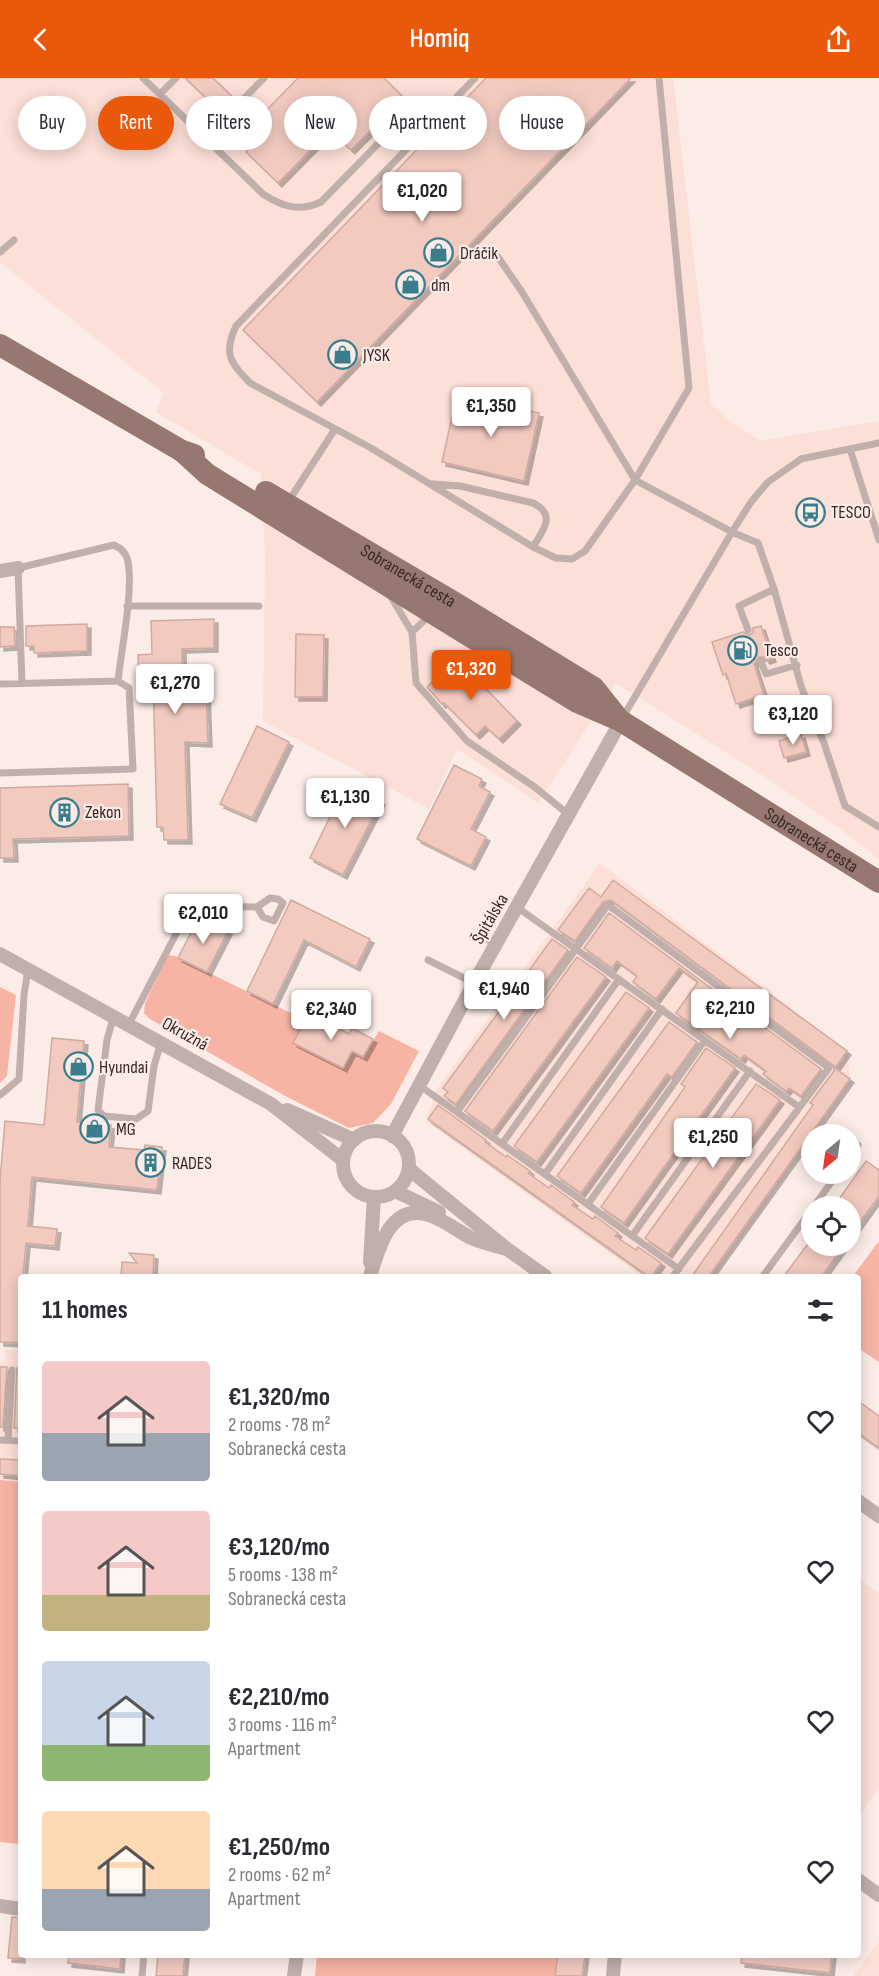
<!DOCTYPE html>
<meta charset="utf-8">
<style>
:root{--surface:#fff;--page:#f2f2f3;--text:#2b2b33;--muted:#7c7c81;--accent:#ea580c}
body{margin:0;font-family:"Sofia Sans Condensed",sans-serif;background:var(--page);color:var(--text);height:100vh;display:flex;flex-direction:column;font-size:22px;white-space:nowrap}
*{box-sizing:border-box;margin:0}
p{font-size:20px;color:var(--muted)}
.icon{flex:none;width:33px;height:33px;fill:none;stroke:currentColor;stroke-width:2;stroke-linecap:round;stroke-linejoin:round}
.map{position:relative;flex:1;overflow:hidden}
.details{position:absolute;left:18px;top:1196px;width:843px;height:684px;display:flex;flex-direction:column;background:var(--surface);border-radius:6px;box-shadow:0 3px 15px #0003}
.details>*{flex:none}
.hud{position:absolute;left:18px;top:18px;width:843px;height:54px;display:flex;gap:12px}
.needle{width:39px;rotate:209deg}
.controls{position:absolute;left:801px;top:1046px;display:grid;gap:12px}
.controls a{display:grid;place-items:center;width:60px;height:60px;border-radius:50%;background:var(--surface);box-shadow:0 3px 15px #0003;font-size:30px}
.price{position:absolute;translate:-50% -51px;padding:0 14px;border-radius:6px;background:#fff;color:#222;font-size:20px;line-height:39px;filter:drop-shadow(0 2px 3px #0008)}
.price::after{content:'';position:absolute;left:50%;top:36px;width:18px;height:14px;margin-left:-9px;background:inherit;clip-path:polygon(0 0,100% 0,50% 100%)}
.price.selected{background:var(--accent);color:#fff}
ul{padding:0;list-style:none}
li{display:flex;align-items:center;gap:18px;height:150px;padding:0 24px}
li span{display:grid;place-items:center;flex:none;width:168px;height:120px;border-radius:6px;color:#555}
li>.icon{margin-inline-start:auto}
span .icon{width:72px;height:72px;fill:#fffc;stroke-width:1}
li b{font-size:26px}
h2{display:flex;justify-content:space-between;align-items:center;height:72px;padding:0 24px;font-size:26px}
.tag{padding:0 21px;border-radius:27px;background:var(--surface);box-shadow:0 3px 15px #0003;font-size:21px;line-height:54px}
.tag.selected{background:var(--accent);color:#fff}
header{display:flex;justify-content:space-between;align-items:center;height:78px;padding:0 24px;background:var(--accent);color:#fff;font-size:27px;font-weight:600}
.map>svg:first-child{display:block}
.built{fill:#fcdfd7}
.green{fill:#f7b4a4}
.building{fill:#f2cac0;stroke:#d0aaa0;stroke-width:1.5;filter:url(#shadow)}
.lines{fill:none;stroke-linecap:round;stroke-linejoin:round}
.lane{stroke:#c0afaa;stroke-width:7}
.street{stroke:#c0afaa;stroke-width:14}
.primary{stroke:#977870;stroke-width:22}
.labels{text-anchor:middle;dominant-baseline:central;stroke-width:4.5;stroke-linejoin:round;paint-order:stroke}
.poi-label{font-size:18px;fill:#372824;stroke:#fcece7;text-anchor:start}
.street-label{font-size:18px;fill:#372824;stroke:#fcece7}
</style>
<header><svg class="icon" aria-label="back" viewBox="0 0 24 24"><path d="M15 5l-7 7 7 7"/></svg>Homiq<svg class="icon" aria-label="share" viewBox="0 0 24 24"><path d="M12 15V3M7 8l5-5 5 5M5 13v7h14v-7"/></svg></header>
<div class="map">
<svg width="879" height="1898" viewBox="0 0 879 1898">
<defs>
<filter id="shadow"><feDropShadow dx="4" dy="4" stdDeviation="0" flood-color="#0004"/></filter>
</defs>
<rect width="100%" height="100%" fill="#fcece7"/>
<path class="built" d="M0,0h673l38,326 23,20 27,17 118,-20v438l-37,-29 -72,-50 -154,-97 -78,120 -81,-54 -28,60 -166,-88 2,-165 -4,-82 -105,-62 8,-19 -164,-131z
M600,785l247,188 4,31 -37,52h-2l-1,4 -97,138h-73l-215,-155 9,-29z
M5,1271l16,2v131l-21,-2v-118h5z
M858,1500l21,15v194l-21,31z
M879,1864v34h-26z"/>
<path class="green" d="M168,877l7,1 130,64 -12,23 50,25 9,-17 11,6 16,-26 40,20 -28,53 -18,19 -24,5 -62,-31 -137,-78 -6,-6 1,-10z
M0,909l16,8 -9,81 -7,7z
M879,1163v121l-21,-14v-72h-5z
M0,1402l21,2v330l-3,26 1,6 -19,-2z
M317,1877h241l-3,21h-240z"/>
<path class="building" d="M185,0h28l22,21 -13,14z
M298,0h86l19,19 -52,53 -21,-20 -52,53 -32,-31 7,-8 -23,-23 13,-14 14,13z
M486,0h145l-314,324 -74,-72z
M457,316l82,19 -15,68 -82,-19z
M214,541v29l-32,1 1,40 23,-1 2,55 -23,-1 3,98h-24l-1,-13h-6l-4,-150 -14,1 -1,-23 14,-1 -1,-33z
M87,546v27l-53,2v-7h-8v-20z
M761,548l11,32 -6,2 -2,-3h-5l-5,7 10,31 -28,9 -10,-31 -3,2 -11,-33 31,-10 6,3 4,-2v-5z
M0,549h14l1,19 -15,1z
M296,556l28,1 -1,62h-28z
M456,580l61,63 -18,18 -14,-13 -9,9 -32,-32 -2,1 -15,-17z
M257,648l32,16 -37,76 -32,-14z
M801,656l5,18 -22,6 -5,-17z
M454,687l28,14 -3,7 11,6 -19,37 15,8 -15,29 -54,-27z
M128,706l1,52 -116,3 1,19h-14v-70z
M346,706l35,17 -38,74 -33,-17z
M613,802l234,171 -12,17 15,11 -141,197h-17l121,-171 -3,-2 24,-32v-5l-223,-166 -8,2 -28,39 -17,-11 31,-42 12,9z
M291,822l79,39 -14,28 -52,-27 -31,64 -26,-13z
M609,835l212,156 -20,27 -12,-8 -3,3 -23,-17 3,-3 -22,-16 -3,4 -65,-46 22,-31 -19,-14 -23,31 -23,-17 4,-6 -20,-15 -5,7 -28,-20z
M199,839l29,14 -21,41 -29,-14z
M552,861l16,11 -112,154 -12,-8 4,-4 -5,-4z
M577,879l29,20 -113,154 -28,-20z
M626,914l23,16 -112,154 -23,-16z
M309,935l40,21 3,-6 21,11 -10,18 -11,-6 -9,17 -50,-25z
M669,944l28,20 -25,35 -5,-3 -86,119 -24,-17z
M52,960l32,3 -7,81 34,3 -2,22 35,3 1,-5 17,2 -5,43 -125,-13 -4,49 29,3 -2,17 -29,-3 -3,33h-2v67l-21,-1v-161l5,-60 39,4z
M706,970l29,20 -111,155 -23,-16 84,-120 -4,-3z
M756,1006l24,16 -112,154 -23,-16z
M438,1027l48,35 -1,2 21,15 1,-2 23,16 -2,2 21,15 2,-3 23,17 -2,3 21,14 2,-3 23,17 -3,3 21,14 2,-3 23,16 -9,13h-4l-220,-157z
M866,1083l13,9v26l-29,40v-30h-16z
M807,1167h37l-22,31h-38z
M129,1175l25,2 -1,21h-32l1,-14 15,1z
M0,1289h7l-4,60h-3z
M17,1290l4,1v59h-7z
M858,1323l21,15v32l-21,-15z
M0,1381l21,1v16l-21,-2z
M12,1839l9,1v41l-13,-1z
M69,1876h52l-1,15 -52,-6z
M158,1876h27l-2,22h-27z
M558,1876h27l-3,22h-27z
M742,1876h90l-2,19 -89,-10z"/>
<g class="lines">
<path class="lane" d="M143,0l120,116c20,13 36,18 58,8l90,-92
M475,0l-239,248c-13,28 -6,36 14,57l121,65 162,99 23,11 16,1 13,-8 50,-71 54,-92 -30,-310
M160,16l16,-16
M205,60l59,-60
M0,174l14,-12
M498,179l24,35 113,188 97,52 26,11 16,46 27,97 23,57 21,63 34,21
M850,371l29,91
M433,406l27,2 73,17c24,12 10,27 0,44
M288,424l47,-73
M391,519l21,35 4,51 51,58 69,47 33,27
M127,528h132
M748,552l-9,-24 35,-17
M412,554l17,-16
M761,584l5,12 31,-9
M0,606l118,-3
M623,639l109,-185 19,-30 17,-20 33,-23 78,-16
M0,695l133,-4 -4,-81 -11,-7c3,-30 17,-97 9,-123 -2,-7 -7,-10 -13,-13l-96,23 4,115
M518,830l281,199
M480,857l16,9
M428,882l46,23
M114,937l-7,25 -9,70 6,6 32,3 12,-8 6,-45 7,-24
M129,946l58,-111 15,-7 55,1 13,-9 8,1 5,4 -9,18 -11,-4 -6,-10
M420,1008l259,183
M0,1017l19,-16 5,-84 4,-26
M457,1034l151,-207 221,163 -156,208
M502,1066l117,-165
M850,1078l8,-11
M545,1096l117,-165
M588,1126l117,-164
M814,1128l24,-33
M632,1158l118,-165
M763,1198l49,-67
M0,1362l21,1
M8,1362l4,-70
M142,1898l2,-22"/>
<path class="street" d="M0,493l18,-3
M0,876l271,150 72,56
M287,1032l67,30
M343 1086a33 33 0 1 1 66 0a33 33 0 1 1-66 0Z
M392,1058l82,-153 147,-262
M409,1091l98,80 38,27
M395,1113l44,21
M370,1184l4,-65
M370,1198c8,-25 19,-71 55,-62 17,4 31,16 46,24 11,5 24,8 36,11
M858,1423l21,15
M858,1802l21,15
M0,1828l21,3
M294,1898l3,-22
M613,1898l2,-22"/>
<g class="primary">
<path d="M0,267l182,106 12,4"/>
<path id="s1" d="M182,373l25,23 370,228 44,19 258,161"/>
<path id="s2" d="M266,414l189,111 139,85 24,30"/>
</g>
</g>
<defs>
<symbol id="shop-ring" viewBox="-11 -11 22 22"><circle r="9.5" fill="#fcece7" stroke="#3a7e8e" stroke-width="1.5"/><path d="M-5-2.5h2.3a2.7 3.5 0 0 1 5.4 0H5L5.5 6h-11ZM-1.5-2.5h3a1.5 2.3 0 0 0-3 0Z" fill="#3a7e8e"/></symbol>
<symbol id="bus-ring" viewBox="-11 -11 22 22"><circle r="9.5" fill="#fcece7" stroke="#3a7e8e" stroke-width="1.5"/><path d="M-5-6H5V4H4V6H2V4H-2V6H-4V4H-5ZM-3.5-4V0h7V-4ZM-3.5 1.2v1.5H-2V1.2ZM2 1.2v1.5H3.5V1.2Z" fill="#3a7e8e"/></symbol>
<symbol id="fuel-ring" viewBox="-11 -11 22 22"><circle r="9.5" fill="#fcece7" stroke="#3a7e8e" stroke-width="1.5"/><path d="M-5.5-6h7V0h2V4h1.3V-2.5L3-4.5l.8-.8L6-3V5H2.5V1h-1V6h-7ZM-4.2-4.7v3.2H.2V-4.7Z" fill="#3a7e8e"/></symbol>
<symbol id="building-ring" viewBox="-11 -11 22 22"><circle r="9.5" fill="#fcece7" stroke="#3a7e8e" stroke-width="1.5"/><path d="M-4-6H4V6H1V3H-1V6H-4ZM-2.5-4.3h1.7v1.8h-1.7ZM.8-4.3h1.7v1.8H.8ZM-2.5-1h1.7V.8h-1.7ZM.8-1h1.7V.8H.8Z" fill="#3a7e8e"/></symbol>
</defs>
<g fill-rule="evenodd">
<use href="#shop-ring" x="422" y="158" width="33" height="33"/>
<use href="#shop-ring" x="394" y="190" width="33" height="33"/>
<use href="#shop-ring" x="326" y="260" width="33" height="33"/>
<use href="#bus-ring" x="794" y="418" width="33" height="33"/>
<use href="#fuel-ring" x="726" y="556" width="33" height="33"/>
<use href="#building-ring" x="48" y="718" width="33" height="33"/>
<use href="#shop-ring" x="62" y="972" width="33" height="33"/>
<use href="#shop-ring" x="78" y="1034" width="33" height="33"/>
<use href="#building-ring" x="134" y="1068" width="33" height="33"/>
</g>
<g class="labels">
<g class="poi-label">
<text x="460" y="175">Dráčik</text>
<text x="431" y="207">dm</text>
<text x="363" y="277">JYSK</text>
<text x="831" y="434">TESCO</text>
<text x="764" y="572">Tesco</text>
<text x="85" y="734">Zekon</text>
<text x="99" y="989">Hyundai</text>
<text x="116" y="1051">MG</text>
<text x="172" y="1085">RADES</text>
</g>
<g class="street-label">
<text stroke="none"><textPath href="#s2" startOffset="165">Sobranecká cesta</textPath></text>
<text stroke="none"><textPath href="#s1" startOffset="741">Sobranecká cesta</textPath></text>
<text transform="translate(490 841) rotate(-60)">Špitálska</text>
<text transform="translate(185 956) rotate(29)">Okružná</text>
</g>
</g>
</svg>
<div class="controls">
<a><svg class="needle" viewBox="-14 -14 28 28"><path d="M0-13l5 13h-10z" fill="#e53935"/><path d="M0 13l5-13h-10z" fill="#7c7c81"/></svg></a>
<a><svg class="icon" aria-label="locate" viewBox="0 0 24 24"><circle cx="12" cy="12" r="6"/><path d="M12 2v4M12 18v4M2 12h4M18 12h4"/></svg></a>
</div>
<b class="price" style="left:422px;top:145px">€1,020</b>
<b class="price" style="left:491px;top:360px">€1,350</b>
<b class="price selected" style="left:471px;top:623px">€1,320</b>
<b class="price" style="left:175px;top:637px">€1,270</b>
<b class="price" style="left:793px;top:668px">€3,120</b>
<b class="price" style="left:345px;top:751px">€1,130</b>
<b class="price" style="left:203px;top:867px">€2,010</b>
<b class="price" style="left:504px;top:943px">€1,940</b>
<b class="price" style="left:730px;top:962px">€2,210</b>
<b class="price" style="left:331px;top:963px">€2,340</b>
<b class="price" style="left:713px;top:1091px">€1,250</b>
<div class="hud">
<a class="tag">Buy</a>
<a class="tag selected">Rent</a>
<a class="tag">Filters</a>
<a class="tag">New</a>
<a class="tag">Apartment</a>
<a class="tag">House</a>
</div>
<section class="details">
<h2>11 homes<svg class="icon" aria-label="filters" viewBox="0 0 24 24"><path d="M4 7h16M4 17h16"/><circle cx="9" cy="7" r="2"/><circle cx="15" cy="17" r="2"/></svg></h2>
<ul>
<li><span style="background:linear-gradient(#f6c9c9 60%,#9aa5b1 0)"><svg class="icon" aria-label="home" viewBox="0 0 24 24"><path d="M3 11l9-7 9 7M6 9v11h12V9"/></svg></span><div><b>€1,320/mo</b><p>2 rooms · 78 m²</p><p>Sobranecká cesta</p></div><svg class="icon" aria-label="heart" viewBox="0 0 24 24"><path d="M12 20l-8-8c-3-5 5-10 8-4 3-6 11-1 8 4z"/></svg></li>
<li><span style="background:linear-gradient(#f6c9c9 70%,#c2b280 0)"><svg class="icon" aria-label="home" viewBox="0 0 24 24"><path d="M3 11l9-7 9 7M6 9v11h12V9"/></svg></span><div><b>€3,120/mo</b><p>5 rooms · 138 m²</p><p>Sobranecká cesta</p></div><svg class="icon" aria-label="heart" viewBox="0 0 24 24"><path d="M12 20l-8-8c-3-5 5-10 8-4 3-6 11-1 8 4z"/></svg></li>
<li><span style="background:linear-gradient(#c9d6e8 70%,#8fb573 0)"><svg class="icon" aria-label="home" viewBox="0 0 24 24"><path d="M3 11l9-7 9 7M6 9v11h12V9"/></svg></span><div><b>€2,210/mo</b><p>3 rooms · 116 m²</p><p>Apartment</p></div><svg class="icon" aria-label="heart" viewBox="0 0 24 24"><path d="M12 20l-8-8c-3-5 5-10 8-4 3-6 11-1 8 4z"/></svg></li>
<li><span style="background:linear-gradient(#ffd9b3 65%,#9aa5b1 0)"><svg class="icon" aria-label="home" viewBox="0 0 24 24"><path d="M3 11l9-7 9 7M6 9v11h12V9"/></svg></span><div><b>€1,250/mo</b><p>2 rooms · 62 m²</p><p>Apartment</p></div><svg class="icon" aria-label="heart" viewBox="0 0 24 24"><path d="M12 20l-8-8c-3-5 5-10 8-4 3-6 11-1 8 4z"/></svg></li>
</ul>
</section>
</div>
